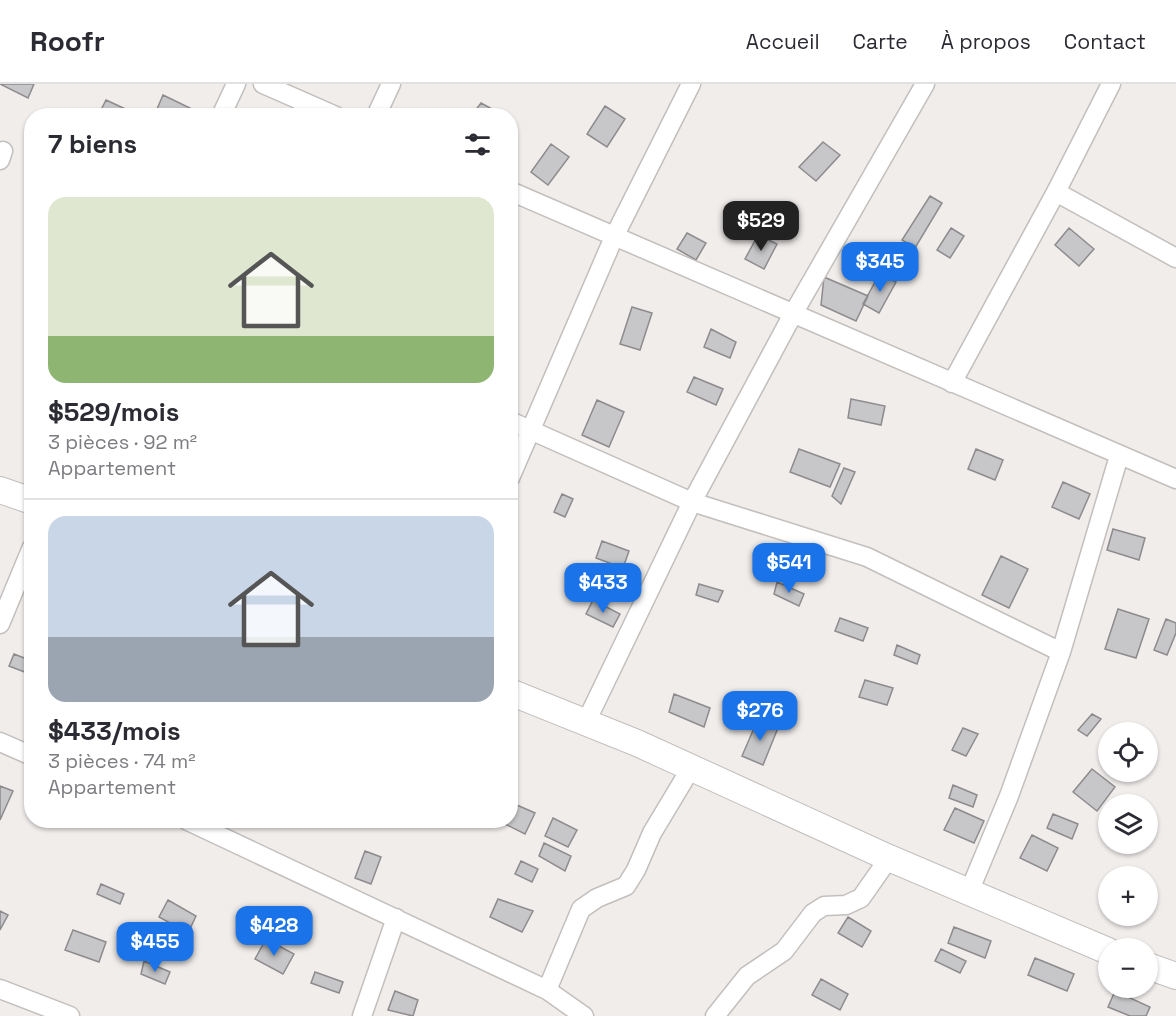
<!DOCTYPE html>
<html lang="fr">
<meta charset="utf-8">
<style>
:root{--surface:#fff;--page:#f2f2f3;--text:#2b2b33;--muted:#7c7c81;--line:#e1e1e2;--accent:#1a73e8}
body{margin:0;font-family:"Space Grotesk",sans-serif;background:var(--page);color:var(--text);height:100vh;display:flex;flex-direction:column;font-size:22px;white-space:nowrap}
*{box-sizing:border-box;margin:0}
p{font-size:20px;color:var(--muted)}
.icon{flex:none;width:33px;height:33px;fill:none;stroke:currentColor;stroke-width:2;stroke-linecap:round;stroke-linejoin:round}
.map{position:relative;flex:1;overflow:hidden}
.sheet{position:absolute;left:24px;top:24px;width:494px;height:720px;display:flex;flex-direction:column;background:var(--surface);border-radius:24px;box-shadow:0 2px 4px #0004}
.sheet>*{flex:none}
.buttons{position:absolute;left:1098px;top:638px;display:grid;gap:12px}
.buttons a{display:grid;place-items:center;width:60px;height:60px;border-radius:50%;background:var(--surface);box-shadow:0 2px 4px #0004;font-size:30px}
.price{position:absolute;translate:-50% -51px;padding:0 14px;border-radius:12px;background:var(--accent);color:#fff;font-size:20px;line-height:39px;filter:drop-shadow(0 2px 3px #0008)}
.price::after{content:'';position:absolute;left:50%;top:36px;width:18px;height:14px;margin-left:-9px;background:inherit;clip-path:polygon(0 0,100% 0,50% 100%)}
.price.active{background:#222;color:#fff}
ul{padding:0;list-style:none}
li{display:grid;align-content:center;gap:12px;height:318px;padding:0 24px}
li+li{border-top:2px solid var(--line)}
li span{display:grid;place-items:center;height:186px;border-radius:18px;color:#555}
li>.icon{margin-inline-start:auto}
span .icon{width:108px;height:108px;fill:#fffc;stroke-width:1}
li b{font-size:26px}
h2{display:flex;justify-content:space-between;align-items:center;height:72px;padding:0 24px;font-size:26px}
header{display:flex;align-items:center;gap:36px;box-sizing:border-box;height:84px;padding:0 30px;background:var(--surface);border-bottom:2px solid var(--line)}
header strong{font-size:28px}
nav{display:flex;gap:33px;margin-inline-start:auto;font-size:21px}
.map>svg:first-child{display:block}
.building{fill:#c7c6c8;stroke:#8d8b8e;stroke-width:1.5}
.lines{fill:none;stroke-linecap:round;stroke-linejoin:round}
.minor-casing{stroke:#c2bfbd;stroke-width:21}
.secondary-casing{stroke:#c2bfbd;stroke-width:28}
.minor{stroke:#fff;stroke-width:18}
.secondary{stroke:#fff;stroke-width:26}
</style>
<header>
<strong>Roofr</strong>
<nav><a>Accueil</a><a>Carte</a><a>À propos</a><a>Contact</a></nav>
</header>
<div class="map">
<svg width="1176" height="932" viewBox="0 0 1176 932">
<rect width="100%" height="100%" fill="#f0edeb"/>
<path class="building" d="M0,0h34l-6,14z
M163,11l33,16 -4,5h-38z
M106,16l28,13 -1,3h-35z
M481,19l11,6 -5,7h-16z
M605,22l20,13 -18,28 -20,-13z
M823,58l17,13 -24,26 -17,-14z
M551,60l18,13 -21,28 -17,-13z
M930,112l12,7 -27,45 -13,-8z
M951,144l13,8 -14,22 -13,-8z
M1069,144l25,21 -15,17 -24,-21z
M687,149l19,10 -10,17 -19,-11z
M758,151l19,9 -13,25 -19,-10z
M880,189l16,9 -17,31 -16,-9z
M824,193l44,19 -12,25 -35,-16z
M632,223l20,6 -12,37 -20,-6z
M711,245l25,13 -6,16 -26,-11z
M694,293l29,12 -7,16 -29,-13z
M851,315l34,7 -4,19 -33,-7z
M597,316l27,12 -15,35 -27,-12z
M799,365l41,15 -10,23 -40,-15z
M976,365l27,11 -8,20 -27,-11z
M844,384l11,4 -14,32 -9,-8z
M1063,398l27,12 -11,25 -27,-12z
M562,410l11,5 -8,18 -11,-5z
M1113,445l32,9 -6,22 -32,-10z
M602,457l27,10 -6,17 -27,-10z
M1001,472l27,13 -19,39 -27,-13z
M777,498l27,12 -5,12 -25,-12z
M699,500l24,7 -5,11 -22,-7z
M593,516l27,14 -7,13 -27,-13z
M1118,525l31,10 -13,39 -31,-9z
M840,534l28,10 -5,13 -28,-10z
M1166,535l10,4v10l-9,22 -13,-5z
M897,561l23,10 -3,9 -23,-9z
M14,570l18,7v14l-23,-9z
M865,596l28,8 -6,17 -28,-8z
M674,610l36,14 -6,19 -35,-15z
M1092,630l9,5 -14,17 -9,-6z
M758,635l20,9 -15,37 -21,-9z
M963,644l15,6 -12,22 -14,-6z
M1092,685l23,18 -18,24 -24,-19z
M953,701l24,10 -4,12 -24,-9z
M0,702l13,5 -13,29z
M510,718l25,11 -10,21 -26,-13 11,-1z
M955,724l29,13 -10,22 -30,-13z
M1053,730l25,10 -6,15 -25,-11z
M553,734l24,12 -9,17 -23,-11z
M1032,751l26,13 -11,23 -27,-13z
M544,759l27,13 -6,15 -26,-15z
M365,767l16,6 -10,27 -16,-6z
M521,777l17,8 -6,13 -17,-8z
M101,800l23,10 -4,10 -23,-10z
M498,815l35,12 -11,21 -32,-15z
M168,816l28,16 -8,17 -29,-16z
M0,827l8,4 -8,15z
M848,833l23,14 -9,16 -24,-14z
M954,843l37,14 -6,17 -37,-15z
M73,846l33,12 -7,20 -34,-12z
M266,855l28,15 -11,20 -28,-15z
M941,865l25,12 -6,12 -25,-12z
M1035,874l39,16 -7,17 -39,-16z
M144,877l26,11 -5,12 -24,-10z
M315,888l28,10 -4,11 -28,-10z
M821,895l27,15 -8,16 -28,-15z
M395,907l23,9 -5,16 -25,-6z
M1115,907l35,16 -4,9h-16l-22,-9z"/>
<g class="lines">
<defs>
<path id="minor" d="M263,0l73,32
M221,32l15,-32
M376,32l15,-32
M0,76l3,-9
M510,107l666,288
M1056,108l120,66
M952,299l104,-191 55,-108
M510,337l182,81 175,55 194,95
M510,394l104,-241 77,-153
M0,540l32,-77
M586,638l106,-220 101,-188 132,-230
M0,658l32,14
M186,736l361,170 37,26
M969,808l40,-96 52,-144 58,-196
M0,905l70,27
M547,906l34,-81 16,-11 29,-12 10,-16 16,-37 39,-65
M362,932l34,-98
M715,932l32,-40 37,-25 29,-38 11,-7 22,-1 15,-7 28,-40"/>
<path id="secondary" d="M0,406l32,11
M510,608l127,51 252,115 219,93
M1148,882l28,10"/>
</defs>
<use href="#minor" class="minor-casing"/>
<use href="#secondary" class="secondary-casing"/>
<use href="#minor" class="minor"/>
<use href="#secondary" class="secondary"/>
</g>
</svg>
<div class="buttons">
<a><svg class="icon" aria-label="locate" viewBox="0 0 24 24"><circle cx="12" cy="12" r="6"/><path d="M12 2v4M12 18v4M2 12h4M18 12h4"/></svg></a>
<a><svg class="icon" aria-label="layers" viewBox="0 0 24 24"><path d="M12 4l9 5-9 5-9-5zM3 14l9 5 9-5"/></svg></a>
<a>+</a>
<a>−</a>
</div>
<b class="price active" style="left:761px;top:168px">$529</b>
<b class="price" style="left:880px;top:209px">$345</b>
<b class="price" style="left:789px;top:510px">$541</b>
<b class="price" style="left:603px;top:530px">$433</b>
<b class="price" style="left:760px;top:658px">$276</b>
<b class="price" style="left:274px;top:873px">$428</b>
<b class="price" style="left:155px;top:889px">$455</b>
<section class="sheet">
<h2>7 biens<svg class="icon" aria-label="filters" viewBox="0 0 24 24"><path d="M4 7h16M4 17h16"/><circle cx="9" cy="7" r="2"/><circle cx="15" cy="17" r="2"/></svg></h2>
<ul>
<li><span style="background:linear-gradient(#dfe7d0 75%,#8fb573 0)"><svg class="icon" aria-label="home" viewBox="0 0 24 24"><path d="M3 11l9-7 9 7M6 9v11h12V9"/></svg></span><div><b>$529/mois</b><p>3 pièces · 92 m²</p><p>Appartement</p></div></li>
<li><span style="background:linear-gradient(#c9d6e8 65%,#9aa5b1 0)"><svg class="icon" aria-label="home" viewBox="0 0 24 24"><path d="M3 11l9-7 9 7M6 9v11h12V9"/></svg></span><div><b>$433/mois</b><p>3 pièces · 74 m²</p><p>Appartement</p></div></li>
</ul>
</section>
</div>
